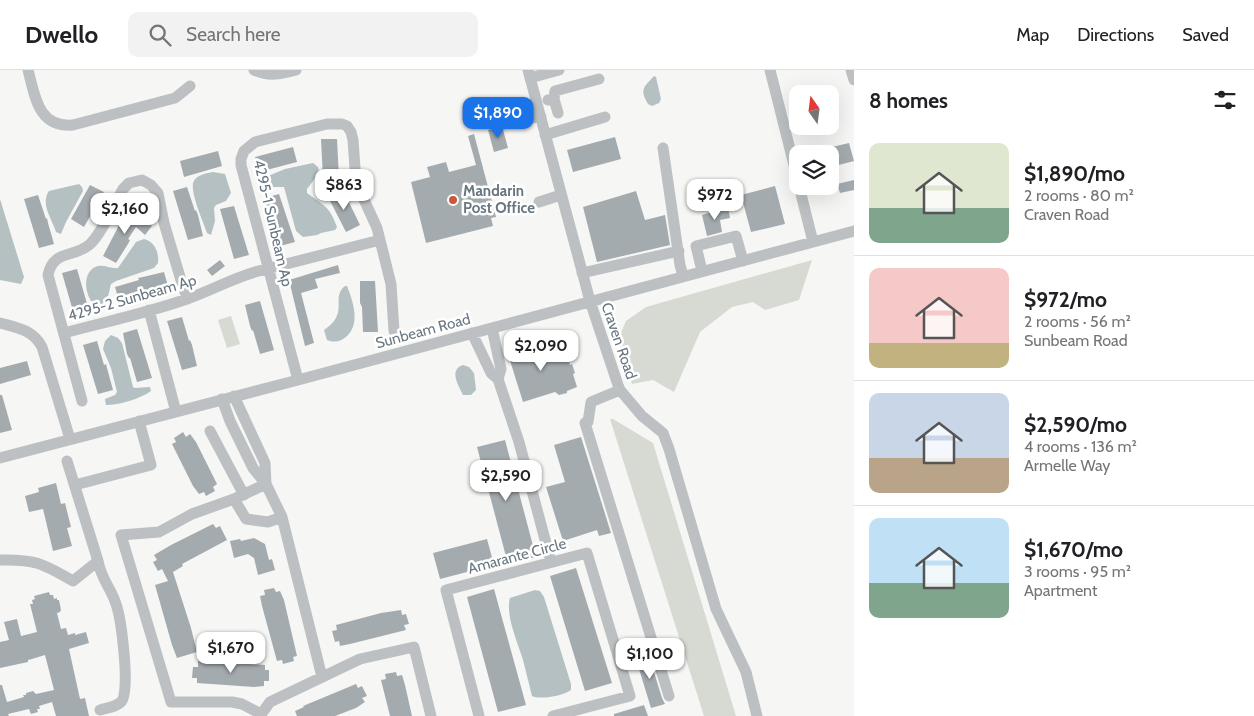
<!DOCTYPE html>
<meta charset="utf-8">
<style>
:root{--surface:#fff;--page:#f2f2f2;--text:#202124;--muted:#757577;--line:#e0e0e0;--accent:#1a73e8}
body{margin:0;font-family:Cabin,sans-serif;background:var(--page);color:var(--text);height:100vh;display:flex;flex-direction:column;font-size:19px;white-space:nowrap}
*{box-sizing:border-box;margin:0}
p{font-size:16px;color:var(--muted)}
.icon{flex:none;width:28px;height:28px;fill:none;stroke:currentColor;stroke-width:2;stroke-linecap:round;stroke-linejoin:round}
.map{position:relative;flex:1;overflow:hidden}
.side{display:flex;flex-direction:column;background:var(--surface);width:400px}
.side>*{flex:none}
.needle{width:32px;rotate:346deg}
.controls{position:absolute;left:789px;top:15px;display:grid;gap:10px}
.controls a{display:grid;place-items:center;width:50px;height:50px;border-radius:10px;background:var(--surface);box-shadow:0 5px 20px #0002;font-size:25px}
.price{position:absolute;translate:-50% -42px;padding:0 11px;border-radius:10px;background:#fff;color:#222;font-size:16px;line-height:32px;filter:drop-shadow(0 1px 2px #0008)}
.price::after{content:'';position:absolute;left:50%;top:30px;width:15px;height:11px;margin-left:-8px;background:inherit;clip-path:polygon(0 0,100% 0,50% 100%)}
.price.on{background:var(--accent);color:#fff}
ul{padding:0;list-style:none}
li{display:flex;align-items:center;gap:15px;height:125px;padding:0 15px}
li+li{border-top:1px solid var(--line)}
li span{display:grid;place-items:center;flex:none;width:140px;height:100px;border-radius:10px;color:#555}
li>.icon{margin-inline-start:auto}
span .icon{width:60px;height:60px;fill:#fffc;stroke-width:1}
li b{font-size:21px}
h2{display:flex;justify-content:space-between;align-items:center;height:60px;padding:0 15px;font-size:21px}
header{display:flex;align-items:center;gap:30px;box-sizing:border-box;height:70px;padding:0 25px;background:var(--surface);border-bottom:1px solid var(--line)}
header strong{font-size:24px}
nav{display:flex;gap:28px;margin-inline-start:auto;font-size:18px}
.search{width:350px;height:45px;background:var(--page);display:flex;align-items:center;gap:12px;box-sizing:border-box;padding:0 18px;border-radius:10px;color:var(--muted);font-size:19px}
main{display:flex;flex:1;min-height:0}
.map>svg:first-child{display:block}
.green{fill:#d6dad3}
.water{fill:#b5c0c3}
.building{fill:#a4abaf}
.lines{fill:none;stroke-linecap:round;stroke-linejoin:round}
.minor{stroke:#bcc0c2;stroke-width:11}
.poi-dot{fill:#cc573e;stroke:#fff;stroke-width:2}
.labels{text-anchor:middle;dominant-baseline:central;stroke-width:5;stroke-linejoin:round;paint-order:stroke}
.poi-label{font-size:15px;font-weight:bold;fill:#697780;stroke:#fff;text-anchor:start}
.street-label{font-size:15px;fill:#697780;stroke:#fff}
</style>
<header>
<strong>Dwello</strong>
<div class="search"><svg class="icon" aria-label="search" viewBox="0 0 24 24"><circle cx="10" cy="10" r="6"/><path d="M15 15l6 6"/></svg>Search here</div>
<nav><a>Map</a><a>Directions</a><a>Saved</a></nav>
</header>
<main>
<div class="map">
<svg width="854" height="646" viewBox="0 0 854 646">
<rect width="100%" height="100%" fill="#f6f6f4"/>
<path class="green" d="M812,190l-13,40 -34,10 -12,-8 -21,5 -32,25 -26,60 -21,-12 -21,4 -14,-44 8,-19 20,-14z
M231,246l9,28 -13,4 -9,-28z
M610,349h3l40,24 83,273h-32z"/>
<path class="water" d="M654,6l2,1 5,22 -2,4 -7,3 -4,-2c-9,-15 -4,-17 6,-28z
M313,93l5,4 1,6 -12,16v4c17,13 22,12 30,34l-2,3 -14,3 -4,2 -14,2 -7,-6 -12,-44h-13l-4,-8 1,-3 17,-7z
M213,102l12,2 6,19 -5,8 -10,4 -2,3 1,13 -4,14 -4,-2c-4,-12 -16,-38 -14,-50 2,-8 14,-10 20,-11z
M79,114l3,3 1,4 -17,31 -5,12 -5,-2c-4,-13 -16,-28 -7,-41z
M0,129l24,78 -3,7 -21,-4z
M144,169c11,3 15,13 14,24l-4,5 -38,13 -5,3c-3,11 -2,20 -15,22 -12,-8 -15,-36 2,-40 7,-1 14,3 20,2l18,-26z
M345,216h2c6,15 13,36 1,49 -7,7 -13,8 -21,5l-3,-10c26,-17 6,-32 21,-44z
M111,265l7,3 4,5 11,44 2,1 15,-1 1,4c-11,8 -32,14 -45,14l-1,-6 10,-4 2,-3 -6,-24 -8,-19 2,-8z
M463,295l6,2 5,6 2,17 -5,5h-8c-4,-9 -15,-25 0,-30z
M535,520l5,1 4,6 27,87v6c-8,6 -31,10 -39,6 -3,-12 -6,-24 -9,-36 -5,-17 -18,-45 -13,-62z"/>
<path class="building" d="M502,56l6,22 -14,4 -6,-22z
M474,64l22,83 -5,1 2,8 -67,17 -15,-61 19,-5 -3,-10 19,-5 3,10 27,-7 -8,-29z
M615,67l6,22 -48,13 -6,-22z
M321,69h16l2,39 -16,1z
M849,73l5,18 -23,6 -1,-13h-15v-3z
M293,77l4,15 -38,10 -4,-15z
M218,81l4,15 -38,11 -4,-16z
M854,110v10l-14,3 -3,-9z
M90,115l14,7 -20,35 -13,-8z
M775,116l10,38 -34,8 -10,-37z
M187,117l8,24 1,-1 2,5 5,21 -15,4 -15,-49z
M343,120l17,35 -14,7 -18,-35z
M636,121l9,29 20,-5 5,30 -73,17 -14,-55z
M279,124l16,48 -15,4 -16,-48z
M38,125l8,24 1,-1 1,5 6,21 -15,4 -15,-49z
M234,136l15,49 -15,4 -14,-50z
M728,137l2,11 -10,2 2,12 -15,4 -5,-21z
M127,140l25,16 -7,9 -9,-8 -8,12 2,1 -2,4 -12,19 -13,-7z
M220,190l5,6 -13,10 -5,-6z
M338,195l2,8 -25,6 3,9 -17,5 13,50 -9,3 -16,-66z
M77,199l11,38 -15,4 -11,-38z
M164,202l4,14 -49,15 -4,-14 24,-7 -1,-2 5,-1z
M360,211h15l3,51h-15l-1,-25 -2,-4z
M260,231l14,49 -14,4 -7,-24 -1,1 -2,-5 -5,-21z
M182,247l7,24 1,-1 2,5 5,21 -15,4 -15,-49z
M137,259l15,49 -15,4 -7,-24h-1l-2,-4 -4,-21z
M533,270l5,16 18,-5v3l10,-3 4,14 2,-1 3,9 -2,1 4,13 -10,4v2l-8,2 -4,-3 -32,10 -17,-54z
M97,271l7,24 2,-1 1,4 6,22 -15,4 -15,-49z
M27,291l4,14 -31,9v-16z
M0,325h2l10,35 -12,3z
M183,362l3,5 4,-3 6,8 21,42 -4,3 2,4 -9,5 -2,-4 -5,2 -6,-8 -21,-42 4,-2 -2,-4z
M581,367l30,96 -12,3 -2,-6 -34,11 -17,-54 19,-5 -11,-37z
M505,370l31,117 -28,7 -31,-117z
M56,413l5,21 4,-1 6,24 -4,1 5,18 -19,5 -10,-42 -14,3 -4,-16 14,-4 -1,-4z
M213,454l3,4 4,-2 7,14 -45,24 1,2 -10,6 18,56 6,24 -20,6 -5,-13 -17,-60 13,-4 -6,-12 -4,2 -5,-9 4,-2 -3,-5 17,-10z
M254,468l11,6 4,16 3,-1 3,11 -17,5 -4,-17 -6,-4 -14,4 -4,-17 10,-2 1,2z
M487,469l7,26 -54,14 -7,-26z
M576,498l36,115 -27,8 -35,-115z
M274,518l2,4 4,-1 4,9 13,56 -4,1 1,4 -11,3 -1,-4 -5,1 -15,-55 -2,-10 5,-1 -1,-5z
M494,519l32,116 -28,7 -31,-115z
M49,522l1,3h3l1,4 3,-1v2h2l2,10 -1,2 -3,1 4,16 5,-1 2,7 7,-2v2l11,-3 3,11 -20,6 11,50 5,-1 4,18h-33l-4,-14 -13,4 1,3h-3l1,3 -7,2 -2,-5 -21,5 1,2h-9v-31h2l5,17 17,-5 -1,-2h3v-2l7,-2 3,3 18,-4 -9,-35 -13,4 -4,1v2l-28,6v-26l9,-2 -5,-18 13,-3 4,17 16,-4 -7,-28h3l-1,-4 3,-1 -1,-3z
M401,540l1,5 4,-1 3,10 -5,1 2,5 -56,14 -10,2 -1,-5 -4,1 -3,-11 5,-1 -1,-5 45,-12z
M648,583l14,45 3,6 -14,4 -16,-52z
M198,591l67,4v5h4v11h-5v5l-10,1 -57,-4v-5h-5l1,-11h5z
M396,602l1,4 5,-1 3,10 7,31h-22l-9,-36 5,-1 -1,-5z
M356,614l2,4 4,-2 5,10 -5,2 3,4 -9,6 -21,8h-38l-2,-5 9,-4 -1,-1z
M644,635l4,11h-34v-2z"/>
<g class="lines">
<path class="minor" d="M28,0c7,26 10,58 45,55l102,-27 15,-12
M254,0c15,7 27,4 42,0
M528,0l62,231 28,84 2,5 22,26 21,17 6,16 47,160 30,63 11,44
M770,0l28,111
M851,0l3,10
M530,8l29,-8
M554,29l1,-8 44,-12
M548,30l6,-1 4,14
M520,49l21,-2
M545,65l60,-18
M663,78l17,117 3,11
M799,116l14,56
M539,132l22,-7
M702,201l-6,-25 40,-10 7,25
M582,203l97,-22
M149,240l27,102
M0,253c18,5 33,7 42,24l28,92
M492,258l9,41 -3,10
M64,263c41,-11 83,-20 123,-34 23,-8 44,-20 68,-27l125,-32
M472,263l19,40 7,6 21,63 32,120
M298,310l-57,-215v-6l3,-8 11,-9 72,-18h15l5,2 4,6 2,8 3,42 21,46 14,56 3,47
M620,320l-29,12 -3,20 -3,1 84,273
M234,326l31,67 1,21
M222,329l8,22 23,47 13,16 16,33 40,160
M82,331l-34,-126c5,-25 25,-17 41,-30 12,-10 26,-42 34,-56l6,-6 13,-3 9,5 7,8 6,30 19,64 5,12
M210,361l34,64
M0,388l298,-78 556,-149
M67,391l31,100
M75,415l76,-20 -12,-44
M234,429l12,20 22,3 14,-5
M0,490c36,-1 43,4 73,21l25,-20c3,18 13,27 18,43 5,14 15,88 5,98 -5,5 -14,6 -21,8
M261,644l-19,-10 -10,-2h-61l-50,-167 38,-3 33,-18 42,-15 32,-15
M260,646l10,-14 90,-43 54,-12 17,69
M479,646l-33,-126 141,-37 43,143 -77,20"/>
</g>
<circle class="poi-dot" cx="453" cy="130" r="5"/>
<g class="labels">
<g class="poi-label">
<text x="463" y="121">Mandarin<tspan x="463" dy="17">Post Office</tspan></text>
</g>
<g class="street-label">
<text transform="translate(273 153) rotate(77)">4295-1 Sunbeam Ap</text>
<text transform="translate(132 228) rotate(-16)">4295-2 Sunbeam Ap</text>
<text transform="translate(423 261) rotate(-15)">Sunbeam Road</text>
<text transform="translate(619 271) rotate(71)">Craven Road</text>
<text transform="translate(517 486) rotate(-15)">Amarante Circle</text>
</g>
</g>
</svg>
<div class="controls">
<a><svg class="needle" viewBox="-14 -14 28 28"><path d="M0-13l5 13h-10z" fill="#e53935"/><path d="M0 13l5-13h-10z" fill="#757577"/></svg></a>
<a><svg class="icon" aria-label="layers" viewBox="0 0 24 24"><path d="M12 4l9 5-9 5-9-5zM3 14l9 5 9-5"/></svg></a>
</div>
<b class="price on" style="left:498px;top:69px">$1,890</b>
<b class="price" style="left:344px;top:141px">$863</b>
<b class="price" style="left:715px;top:151px">$972</b>
<b class="price" style="left:125px;top:165px">$2,160</b>
<b class="price" style="left:541px;top:302px">$2,090</b>
<b class="price" style="left:506px;top:432px">$2,590</b>
<b class="price" style="left:231px;top:604px">$1,670</b>
<b class="price" style="left:650px;top:610px">$1,100</b>
</div>
<section class="side">
<h2>8 homes<svg class="icon" aria-label="filters" viewBox="0 0 24 24"><path d="M4 7h16M4 17h16"/><circle cx="9" cy="7" r="2"/><circle cx="15" cy="17" r="2"/></svg></h2>
<ul>
<li><span style="background:linear-gradient(#dfe7d0 65%,#7fa58c 0)"><svg class="icon" aria-label="home" viewBox="0 0 24 24"><path d="M3 11l9-7 9 7M6 9v11h12V9"/></svg></span><div><b>$1,890/mo</b><p>2 rooms · 80 m²</p><p>Craven Road</p></div></li>
<li><span style="background:linear-gradient(#f6c9c9 75%,#c2b280 0)"><svg class="icon" aria-label="home" viewBox="0 0 24 24"><path d="M3 11l9-7 9 7M6 9v11h12V9"/></svg></span><div><b>$972/mo</b><p>2 rooms · 56 m²</p><p>Sunbeam Road</p></div></li>
<li><span style="background:linear-gradient(#c9d6e8 65%,#b9a48a 0)"><svg class="icon" aria-label="home" viewBox="0 0 24 24"><path d="M3 11l9-7 9 7M6 9v11h12V9"/></svg></span><div><b>$2,590/mo</b><p>4 rooms · 136 m²</p><p>Armelle Way</p></div></li>
<li><span style="background:linear-gradient(#bfe0f5 65%,#7fa58c 0)"><svg class="icon" aria-label="home" viewBox="0 0 24 24"><path d="M3 11l9-7 9 7M6 9v11h12V9"/></svg></span><div><b>$1,670/mo</b><p>3 rooms · 95 m²</p><p>Apartment</p></div></li>
</ul>
</section>
</main>
